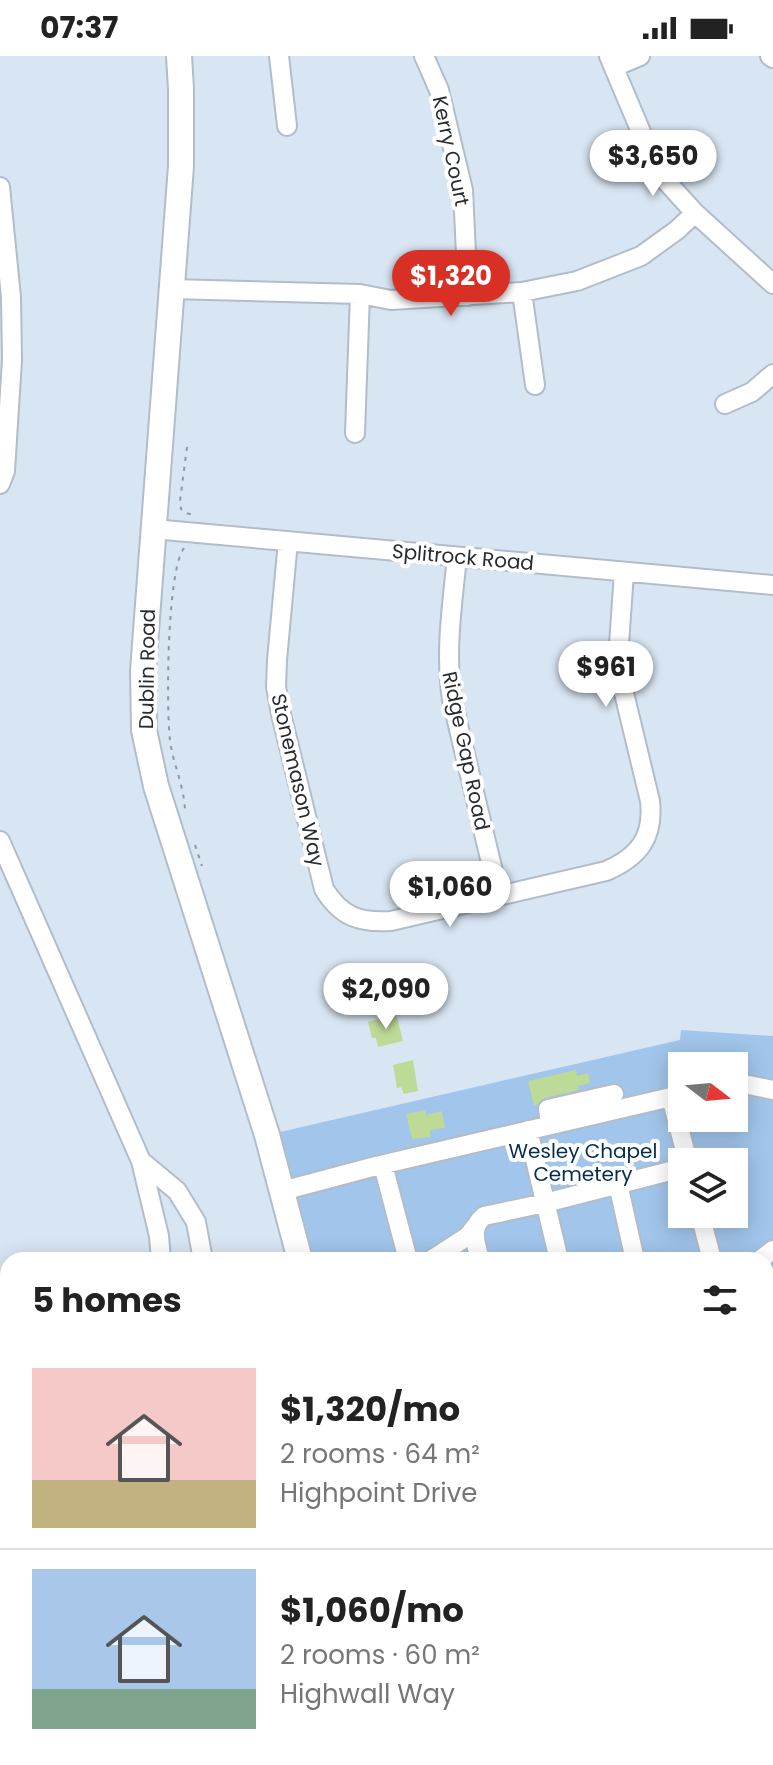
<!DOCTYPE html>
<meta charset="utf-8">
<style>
:root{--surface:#fff;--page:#f2f2f2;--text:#222;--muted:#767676;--line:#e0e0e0;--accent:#d93025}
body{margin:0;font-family:Poppins,sans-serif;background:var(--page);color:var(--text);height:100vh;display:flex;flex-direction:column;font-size:30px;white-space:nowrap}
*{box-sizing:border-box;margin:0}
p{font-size:26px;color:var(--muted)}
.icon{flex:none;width:44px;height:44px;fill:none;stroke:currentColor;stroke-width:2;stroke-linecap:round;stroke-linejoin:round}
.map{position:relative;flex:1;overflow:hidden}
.panel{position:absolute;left:0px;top:1196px;width:774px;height:514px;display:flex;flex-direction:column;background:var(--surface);border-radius:24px 24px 0 0;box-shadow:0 4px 20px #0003}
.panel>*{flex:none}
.needle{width:52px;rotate:106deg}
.buttons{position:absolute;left:668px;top:996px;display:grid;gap:16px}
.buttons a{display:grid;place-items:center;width:80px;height:80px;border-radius:0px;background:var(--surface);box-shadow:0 4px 20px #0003;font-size:40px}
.price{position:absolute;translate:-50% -68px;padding:0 18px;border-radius:28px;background:#fff;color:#222;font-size:26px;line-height:52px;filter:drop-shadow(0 2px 4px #0008)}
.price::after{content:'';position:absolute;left:50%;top:48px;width:24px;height:18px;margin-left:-12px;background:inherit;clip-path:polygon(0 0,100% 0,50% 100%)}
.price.active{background:var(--accent);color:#fff}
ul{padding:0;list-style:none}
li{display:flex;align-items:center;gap:24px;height:200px;padding:0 32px}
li+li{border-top:2px solid var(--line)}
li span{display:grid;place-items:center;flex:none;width:224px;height:160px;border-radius:0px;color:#555}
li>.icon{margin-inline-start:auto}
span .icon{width:96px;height:96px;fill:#fffc;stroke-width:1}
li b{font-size:34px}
h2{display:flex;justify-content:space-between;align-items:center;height:96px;padding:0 32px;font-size:34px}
.status{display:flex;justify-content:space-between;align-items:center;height:56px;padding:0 40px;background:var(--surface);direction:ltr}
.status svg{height:22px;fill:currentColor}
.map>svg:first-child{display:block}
.green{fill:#a1c5eb;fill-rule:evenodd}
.building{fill:#bdda96}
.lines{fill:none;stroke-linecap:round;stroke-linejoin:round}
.minor-casing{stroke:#b1bdca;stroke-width:22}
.major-casing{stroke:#b1bdca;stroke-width:28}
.path{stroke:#8f98a2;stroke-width:2;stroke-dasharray:4 6;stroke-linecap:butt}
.minor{stroke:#fff;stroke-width:18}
.major{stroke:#fff;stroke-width:24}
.labels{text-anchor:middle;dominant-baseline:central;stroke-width:8;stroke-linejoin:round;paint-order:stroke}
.street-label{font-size:20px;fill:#272b30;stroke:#fff}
.park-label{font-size:20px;fill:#042c4e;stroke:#fff}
</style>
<div class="status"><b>07:37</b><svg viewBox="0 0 49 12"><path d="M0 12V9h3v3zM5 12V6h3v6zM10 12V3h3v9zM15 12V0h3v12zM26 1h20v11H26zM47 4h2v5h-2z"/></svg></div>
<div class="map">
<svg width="773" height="1709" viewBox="0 0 773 1709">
<rect width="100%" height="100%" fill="#d8e5f2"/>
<path class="green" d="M681,974l92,6v631l-7,2v-409h-466l-33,-125 413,-95zM682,1010h52v52h-52zM682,1106h52v52h-52z"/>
<path class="building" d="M396,958l7,27 -25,6 -2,-9h-4l-4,-16z
M413,1004l5,31 -14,3 -3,-7 -4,1 -4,-23z
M576,1014l1,6 11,-3 2,10 -12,3 1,4 -34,8 -11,8 -6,-25z
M425,1054l1,5 16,-4 3,17 -15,2 1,7 -19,2 -6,-25z"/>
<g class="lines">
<defs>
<path id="minor" d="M279,0l8,70
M424,0l15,34 24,100 5,106
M609,0l43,102 14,23 29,32 78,71
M770,0l3,2
M614,11l26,-11
M0,131l11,110 1,63 -7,111 -5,13
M171,233l189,5 31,6 131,-8 55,-11 64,-25 36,-26 18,-17
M522,236l13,93
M725,348l27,-12 21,-18
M355,377l5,-139
M153,473l620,56
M288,485l-11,119 -1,27 5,27 43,175c17,28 36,34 67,32l215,-50c33,-14 48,-34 44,-70l-27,-112 -5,-30 6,-87
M457,501c-5,50 -12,93 -5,143l47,196
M0,785l141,320 18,75 2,24
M734,1026l39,8
M550,1069l-2,-16 66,-15
M528,1074l31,130
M141,1105l36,30 19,31 7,38
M383,1109l25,95
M618,1128l17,76
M282,1135l94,-25 295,-69 17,65
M700,1158l12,46
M431,1204l37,-24 7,-9
M480,1204c-4,-17 -11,-32 4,-44l61,-13 137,-35
M760,1204l13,-10
M766,1437l7,29
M766,1523l7,-2
M0,1688l8,-4
M766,1698l7,-1
M730,1702l2,7"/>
<path id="major" d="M179,0l2,33v77l-38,505 1,59 12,56 111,349 33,125
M766,1613l7,-2"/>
</defs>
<use href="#minor" class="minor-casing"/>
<use href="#major" class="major-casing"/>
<path class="path" d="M187,391l-7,54 1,8 4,4 5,1v2
M184,492c-17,22 -18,159 -14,192 3,25 15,47 15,73
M195,789l7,21"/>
<use href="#minor" class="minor"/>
<use href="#major" class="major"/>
</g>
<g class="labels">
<g class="street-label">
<text transform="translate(451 95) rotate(78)">Kerry Court</text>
<text transform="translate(463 501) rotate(5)">Splitrock Road</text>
<text transform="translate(147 613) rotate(-89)">Dublin Road</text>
<text transform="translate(466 695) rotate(78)">Ridge Gap Road</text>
<text transform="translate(298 724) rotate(77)">Stonemason Way</text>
</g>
<g class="park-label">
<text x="583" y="1095">Wesley Chapel<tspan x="583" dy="23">Cemetery</tspan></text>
</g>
</g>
</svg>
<div class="buttons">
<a><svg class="needle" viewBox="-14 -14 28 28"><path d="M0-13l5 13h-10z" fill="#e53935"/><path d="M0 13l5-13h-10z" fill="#767676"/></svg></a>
<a><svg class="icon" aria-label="layers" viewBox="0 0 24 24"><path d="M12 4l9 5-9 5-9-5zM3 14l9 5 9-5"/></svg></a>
</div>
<b class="price" style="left:653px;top:142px">$3,650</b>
<b class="price active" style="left:451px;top:262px">$1,320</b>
<b class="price" style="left:606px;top:653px">$961</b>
<b class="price" style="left:450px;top:873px">$1,060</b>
<b class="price" style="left:386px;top:975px">$2,090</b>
<section class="panel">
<h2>5 homes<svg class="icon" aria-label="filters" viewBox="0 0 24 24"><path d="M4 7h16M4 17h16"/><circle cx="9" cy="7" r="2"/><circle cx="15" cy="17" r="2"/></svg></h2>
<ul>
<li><span style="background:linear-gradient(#f6c9c9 70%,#c2b280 0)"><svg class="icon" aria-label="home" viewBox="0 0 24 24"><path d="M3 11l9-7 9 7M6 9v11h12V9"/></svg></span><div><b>$1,320/mo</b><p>2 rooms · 64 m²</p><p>Highpoint Drive</p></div></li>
<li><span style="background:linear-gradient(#a9c7e8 75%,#7fa58c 0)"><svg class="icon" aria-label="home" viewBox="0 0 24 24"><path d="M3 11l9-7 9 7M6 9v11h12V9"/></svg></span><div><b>$1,060/mo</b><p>2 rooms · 60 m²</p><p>Highwall Way</p></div></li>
</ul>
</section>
</div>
